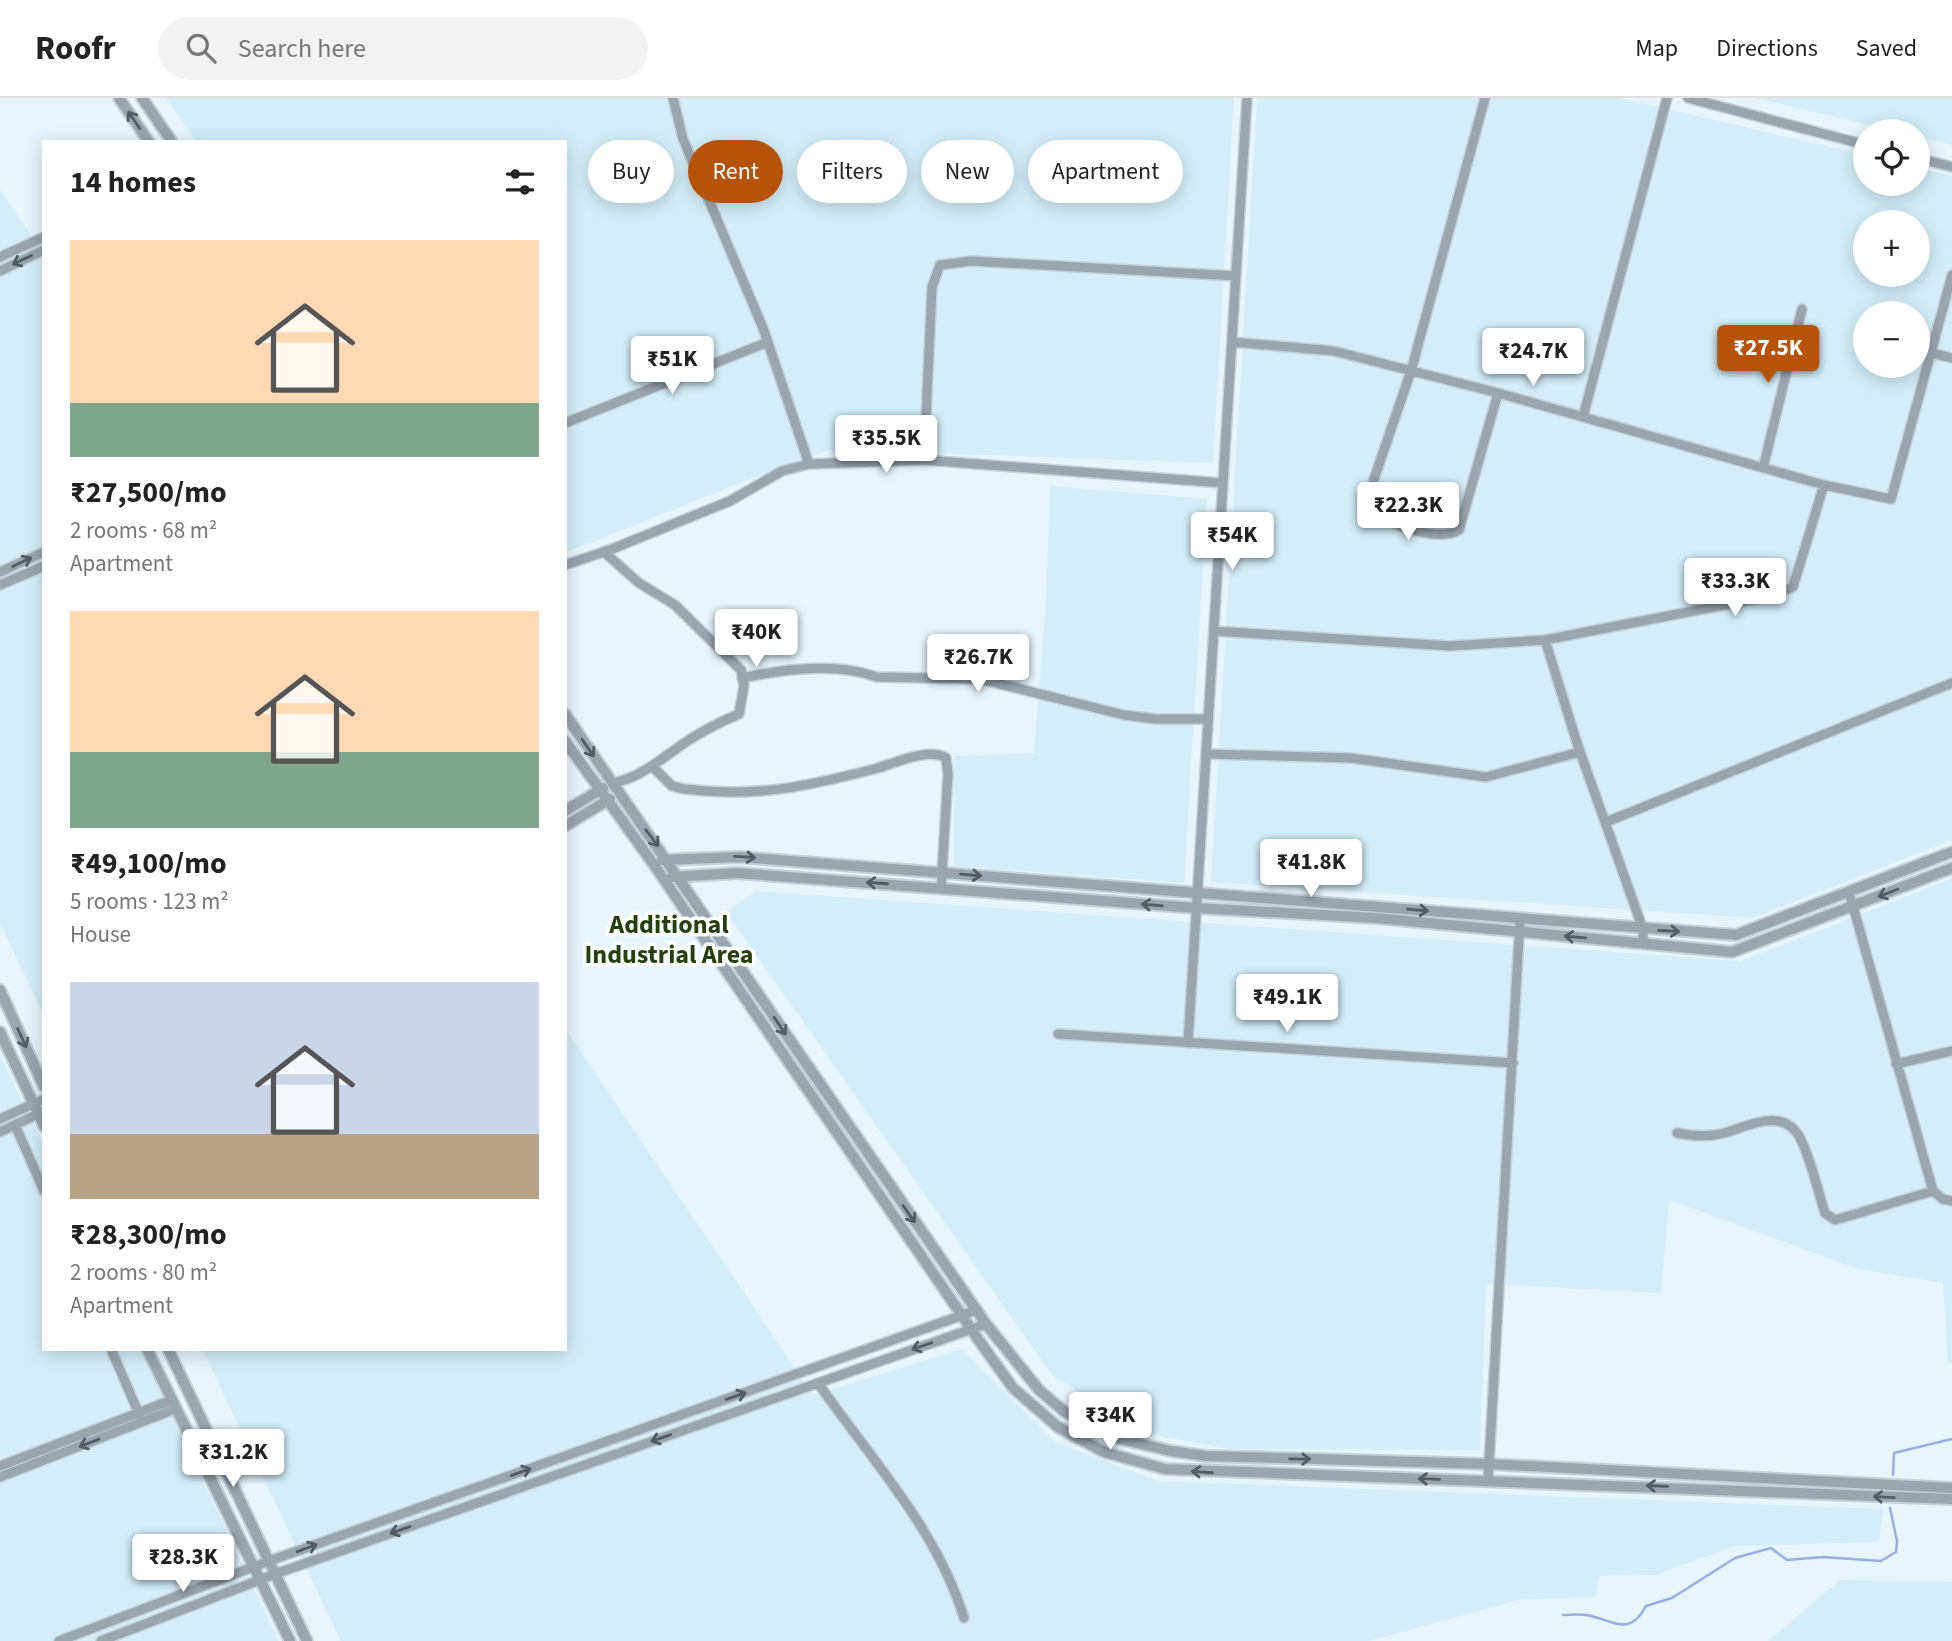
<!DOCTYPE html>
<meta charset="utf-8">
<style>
:root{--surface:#fff;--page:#f2f2f2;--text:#222;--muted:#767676;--line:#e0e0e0;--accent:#b45309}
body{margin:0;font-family:"Source Sans 3",sans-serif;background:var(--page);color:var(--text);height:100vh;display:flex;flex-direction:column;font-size:26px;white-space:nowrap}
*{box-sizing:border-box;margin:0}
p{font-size:23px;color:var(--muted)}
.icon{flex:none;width:38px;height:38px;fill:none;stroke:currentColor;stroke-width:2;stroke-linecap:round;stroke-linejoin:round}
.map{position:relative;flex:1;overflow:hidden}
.side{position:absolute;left:42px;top:42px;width:525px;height:1211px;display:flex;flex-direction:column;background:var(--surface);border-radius:0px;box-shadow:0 4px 18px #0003}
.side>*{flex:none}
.top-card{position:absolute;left:588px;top:42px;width:665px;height:63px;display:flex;gap:14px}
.fabs{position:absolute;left:1853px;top:21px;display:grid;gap:14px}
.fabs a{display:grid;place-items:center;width:77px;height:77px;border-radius:50%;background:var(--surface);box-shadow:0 4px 18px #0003;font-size:35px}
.price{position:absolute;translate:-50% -60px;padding:0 16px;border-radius:7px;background:#fff;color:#222;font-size:23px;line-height:46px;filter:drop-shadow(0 2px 4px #0008)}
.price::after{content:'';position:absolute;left:50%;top:42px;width:21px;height:16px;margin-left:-10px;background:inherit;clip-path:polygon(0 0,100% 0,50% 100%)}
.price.on{background:var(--accent);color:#fff}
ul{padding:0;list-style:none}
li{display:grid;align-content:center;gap:14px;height:371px;padding:0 28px}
li span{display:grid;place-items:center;height:217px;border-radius:0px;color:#555}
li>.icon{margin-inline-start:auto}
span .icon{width:126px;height:126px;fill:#fffc;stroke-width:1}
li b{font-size:30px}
h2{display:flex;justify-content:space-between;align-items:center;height:84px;padding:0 28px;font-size:30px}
.tag{padding:0 24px;border-radius:32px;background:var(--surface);box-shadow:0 4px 18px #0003;font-size:24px;line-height:63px}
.tag.on{background:var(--accent);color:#fff}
header{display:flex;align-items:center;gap:42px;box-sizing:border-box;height:98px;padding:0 35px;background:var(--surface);border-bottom:2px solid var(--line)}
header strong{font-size:33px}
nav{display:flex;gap:38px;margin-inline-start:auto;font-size:24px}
.search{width:490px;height:63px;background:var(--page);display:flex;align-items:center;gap:18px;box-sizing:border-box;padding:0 24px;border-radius:38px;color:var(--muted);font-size:26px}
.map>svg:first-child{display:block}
.built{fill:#d3eefa;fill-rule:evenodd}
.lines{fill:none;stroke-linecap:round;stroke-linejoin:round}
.stream{stroke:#95b0e0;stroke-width:2.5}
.minor-casing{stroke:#c3d2d8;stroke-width:12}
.tertiary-casing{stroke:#c3d2d8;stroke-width:14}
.minor{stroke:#99a5af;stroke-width:9}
.tertiary{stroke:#99a5af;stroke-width:10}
.oneway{stroke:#505d65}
.labels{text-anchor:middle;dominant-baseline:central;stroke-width:7;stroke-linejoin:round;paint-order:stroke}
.district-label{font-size:26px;font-weight:bold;fill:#253f0f;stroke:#fff}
</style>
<header>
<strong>Roofr</strong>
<div class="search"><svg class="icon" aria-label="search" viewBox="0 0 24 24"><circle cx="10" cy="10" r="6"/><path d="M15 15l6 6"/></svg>Search here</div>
<nav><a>Map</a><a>Directions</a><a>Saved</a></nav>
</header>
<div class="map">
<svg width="1952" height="1543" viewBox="0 0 1952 1543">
<rect width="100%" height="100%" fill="#e7f6fc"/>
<path class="built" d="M166,0h1068l-21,365 -380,-13 -33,9 -235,94v-411h-368z
M1257,0h363l245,57 1,29h52v-16l34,8v664l-199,78 -542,-36zM1866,124h52v53h-52zM1866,215h52v53h-52z
M1756,0h196v47l-34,-8v-6h-24z
M0,92l44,64v762l-44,-93z
M1050,388l157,13 -23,384 -231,-17 1,-110 80,-3 12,-150z
M1952,780v485h-4l-5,-80 -85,-14 -189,-69 -8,93 -175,-9 -6,166 -252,-1 -84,-16 -92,-58 -326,-463 30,-21 985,70z
M565,930l248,367 149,-46 93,93 104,39 724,28 -4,33 -144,4 -80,29 -56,1 -3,21 -78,3 -149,41h-1028l-139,-292h363z
M0,957l44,92v202h96l139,292h-279z
M1840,1482l112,2v59h-184z"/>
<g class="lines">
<path class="stream" d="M1893,1377l1,-22 58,-14
M1563,1517c7,0 16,-1 23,0 27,4 42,24 60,-9l26,-8 63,-40 36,-10 16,12 36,-3 58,4 15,-9 1,-11 -7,-33"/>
<defs>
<path id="minor" d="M673,0l10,41 80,189 46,136
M1485,0l-74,273 -37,108 -4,16 4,17c19,13 64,31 85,18l39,-137
M1688,0l178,47
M1918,60l34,9
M0,159l44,-20
M0,173l44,-21
M1232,244l102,9 164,42 326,92
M1931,255l21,5
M1583,319l84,-319
M565,325l203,-81
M924,362l8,-173 8,-22 31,-4 265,15
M1763,370l39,-159
M604,454l35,31 36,22 66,65 3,15 -5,29c-17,7 -33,15 -50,26 -25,16 -47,38 -77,43
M565,467l47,-16 118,-48 52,-30 27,-7 115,-4 299,23
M0,474l44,-20
M0,487l44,-19
M1214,533l236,15 95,-6
M742,580c44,-9 92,-16 135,-1l103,2 144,36 32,4h52
M1206,656l145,4 135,19 94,-25
M652,668l20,20 12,3c73,9 125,-3 194,-21 17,-5 52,-21 68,-10l2,16 -7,114
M1606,724l346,-139
M1849,794l84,299 10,8 9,2
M1643,846v-15l-65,-183 -33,-106 230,-45 18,-8 31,-102 67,14 61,-224
M1058,936l455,29
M1188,945l59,-945
M1896,966l56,-13
M0,1021l44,-20
M15,1027l29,66
M0,1034l44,-21
M1677,1035c15,3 29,4 43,1 26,-6 61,-28 79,2 12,22 18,53 26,77l10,7 98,-29
M111,1251l28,65
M818,1285c52,75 119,146 146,235
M0,1368l172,-66
M0,1379l175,-68
M1488,1383l32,-562
M59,1543l210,-80 708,-251
M101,1543l174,-67 711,-250"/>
<path id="tertiary" d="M119,0l30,44
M142,0l30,44
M565,616l421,610 53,66 26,22 55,27 51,12 35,5 282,8 464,24
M565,643l87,121 328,480 33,46 45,39 46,25 61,17 787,30
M565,713l38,-23
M565,728l45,-27
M662,762l77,-3 997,78 216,-83
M672,779l65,-4 459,35 180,10 356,34 220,-84
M0,892l44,97
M0,934l44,94
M147,1251l143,292
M168,1251l139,292"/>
</defs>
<use href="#minor" class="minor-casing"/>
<use href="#tertiary" class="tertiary-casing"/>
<use href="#minor" class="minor"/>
<use href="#tertiary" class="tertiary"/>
</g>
<defs><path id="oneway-shaft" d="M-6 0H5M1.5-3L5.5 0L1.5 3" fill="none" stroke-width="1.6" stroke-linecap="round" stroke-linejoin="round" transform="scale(1.75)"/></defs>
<g class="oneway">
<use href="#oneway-shaft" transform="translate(134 22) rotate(-125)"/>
<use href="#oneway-shaft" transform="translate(22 162) rotate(155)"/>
<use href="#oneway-shaft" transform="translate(22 464) rotate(-25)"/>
<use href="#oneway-shaft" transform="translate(588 650) rotate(56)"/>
<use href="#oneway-shaft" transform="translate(652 740) rotate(53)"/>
<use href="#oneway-shaft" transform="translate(745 759) rotate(3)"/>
<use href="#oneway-shaft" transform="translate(971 777) rotate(5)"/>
<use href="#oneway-shaft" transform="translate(877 785) rotate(-176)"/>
<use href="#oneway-shaft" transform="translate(1888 795) rotate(159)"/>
<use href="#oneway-shaft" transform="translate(1152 807) rotate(-175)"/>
<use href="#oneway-shaft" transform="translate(1418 812) rotate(5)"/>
<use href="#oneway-shaft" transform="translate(1669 833) rotate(3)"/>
<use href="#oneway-shaft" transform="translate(1575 839) rotate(-175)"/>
<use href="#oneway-shaft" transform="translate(780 928) rotate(56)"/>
<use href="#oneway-shaft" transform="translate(22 940) rotate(65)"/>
<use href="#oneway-shaft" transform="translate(909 1116) rotate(55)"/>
<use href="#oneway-shaft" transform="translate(922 1248) rotate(161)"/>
<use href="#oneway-shaft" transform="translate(736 1298) rotate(-19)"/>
<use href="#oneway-shaft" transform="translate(661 1340) rotate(161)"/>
<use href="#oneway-shaft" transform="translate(89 1345) rotate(159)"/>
<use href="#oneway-shaft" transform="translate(1300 1361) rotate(1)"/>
<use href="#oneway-shaft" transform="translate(521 1374) rotate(-20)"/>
<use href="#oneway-shaft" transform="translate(1202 1374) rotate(-176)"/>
<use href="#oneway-shaft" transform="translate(1429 1381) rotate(-178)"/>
<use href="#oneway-shaft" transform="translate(1657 1388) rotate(-178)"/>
<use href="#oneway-shaft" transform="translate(1884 1399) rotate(-177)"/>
<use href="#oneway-shaft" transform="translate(400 1432) rotate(161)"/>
<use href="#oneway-shaft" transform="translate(307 1450) rotate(-20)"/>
</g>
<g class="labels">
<g class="district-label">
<text x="669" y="826">Additional<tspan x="669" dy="30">Industrial Area</tspan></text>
</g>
</g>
</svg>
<div class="fabs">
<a><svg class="icon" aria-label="locate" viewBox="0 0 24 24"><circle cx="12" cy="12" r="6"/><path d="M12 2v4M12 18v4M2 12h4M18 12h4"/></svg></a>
<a>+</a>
<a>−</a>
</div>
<b class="price on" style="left:1768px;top:287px">₹27.5K</b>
<b class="price" style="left:1533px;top:290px">₹24.7K</b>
<b class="price" style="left:672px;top:298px">₹51K</b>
<b class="price" style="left:886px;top:377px">₹35.5K</b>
<b class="price" style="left:1408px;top:444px">₹22.3K</b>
<b class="price" style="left:1232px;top:474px">₹54K</b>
<b class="price" style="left:1735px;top:520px">₹33.3K</b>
<b class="price" style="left:756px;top:571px">₹40K</b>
<b class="price" style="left:978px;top:596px">₹26.7K</b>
<b class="price" style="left:1311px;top:801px">₹41.8K</b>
<b class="price" style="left:1287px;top:936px">₹49.1K</b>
<b class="price" style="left:1110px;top:1354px">₹34K</b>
<b class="price" style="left:233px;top:1391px">₹31.2K</b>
<b class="price" style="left:183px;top:1496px">₹28.3K</b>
<div class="top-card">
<a class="tag">Buy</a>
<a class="tag on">Rent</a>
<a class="tag">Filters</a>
<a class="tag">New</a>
<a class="tag">Apartment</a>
</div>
<section class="side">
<h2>14 homes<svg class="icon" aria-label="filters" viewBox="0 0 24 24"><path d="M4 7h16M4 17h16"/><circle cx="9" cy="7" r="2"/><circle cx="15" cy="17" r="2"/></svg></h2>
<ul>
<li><span style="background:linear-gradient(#ffd9b3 75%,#7fa58c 0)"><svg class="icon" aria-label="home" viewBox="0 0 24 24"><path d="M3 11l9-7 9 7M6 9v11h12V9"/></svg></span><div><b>₹27,500/mo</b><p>2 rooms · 68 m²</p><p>Apartment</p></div></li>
<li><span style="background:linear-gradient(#ffd9b3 65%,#7fa58c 0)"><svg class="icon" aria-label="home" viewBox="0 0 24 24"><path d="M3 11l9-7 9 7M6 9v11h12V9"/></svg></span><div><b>₹49,100/mo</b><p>5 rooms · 123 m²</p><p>House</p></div></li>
<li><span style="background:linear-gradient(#c9d6e8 70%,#b9a48a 0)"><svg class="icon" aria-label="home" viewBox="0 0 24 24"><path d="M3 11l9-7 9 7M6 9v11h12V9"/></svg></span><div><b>₹28,300/mo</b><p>2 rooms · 80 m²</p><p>Apartment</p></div></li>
</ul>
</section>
</div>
